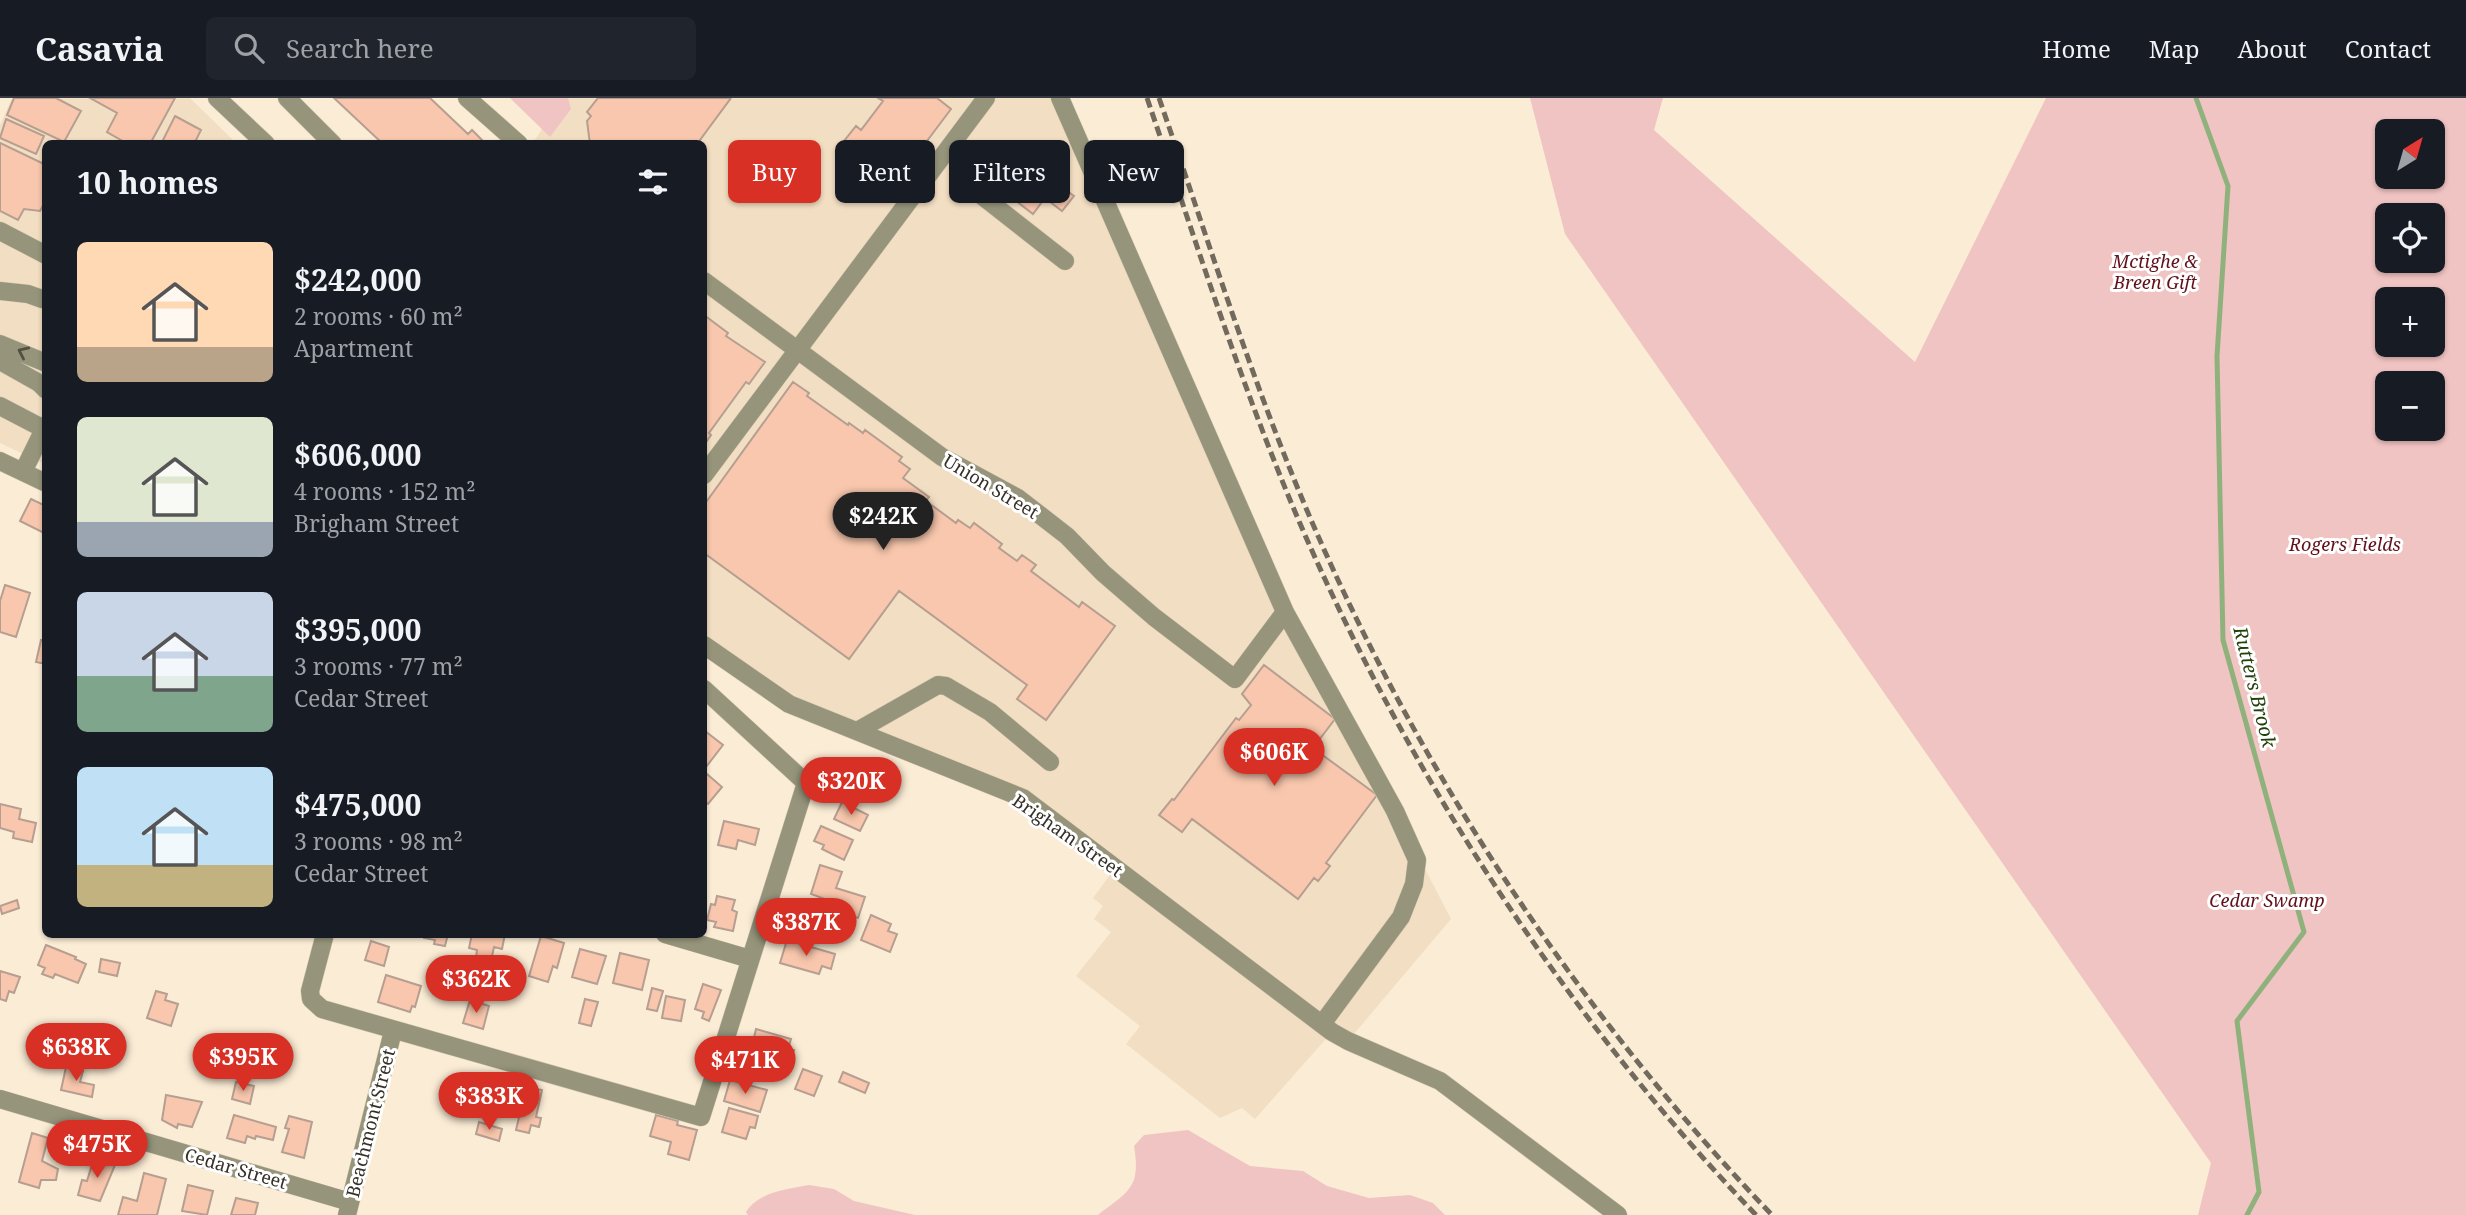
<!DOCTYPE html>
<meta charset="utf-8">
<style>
:root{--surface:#171b24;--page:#20242c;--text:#f1f3f6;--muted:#9ea1a6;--line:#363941;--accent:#d93025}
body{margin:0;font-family:"Noto Serif",serif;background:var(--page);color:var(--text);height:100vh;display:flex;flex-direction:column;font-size:26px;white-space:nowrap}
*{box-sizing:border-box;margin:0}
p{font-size:23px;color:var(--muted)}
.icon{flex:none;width:38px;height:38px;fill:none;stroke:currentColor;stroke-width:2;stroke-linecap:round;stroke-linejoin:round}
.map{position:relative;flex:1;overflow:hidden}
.side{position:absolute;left:42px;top:42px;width:665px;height:798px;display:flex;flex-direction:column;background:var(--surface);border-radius:10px;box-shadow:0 2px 5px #0004}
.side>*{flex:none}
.hud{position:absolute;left:728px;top:42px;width:665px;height:63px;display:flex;gap:14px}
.needle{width:46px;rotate:37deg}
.fabs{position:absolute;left:2375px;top:21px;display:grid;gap:14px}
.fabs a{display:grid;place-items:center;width:70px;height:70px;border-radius:10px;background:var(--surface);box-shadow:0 2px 5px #0004;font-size:35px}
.price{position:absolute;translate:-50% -60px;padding:0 16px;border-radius:24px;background:var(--accent);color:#fff;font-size:23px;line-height:46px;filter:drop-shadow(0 2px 4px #0008)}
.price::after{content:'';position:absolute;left:50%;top:42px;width:21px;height:16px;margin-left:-10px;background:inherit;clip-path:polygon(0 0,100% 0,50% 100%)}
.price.on{background:#222;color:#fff}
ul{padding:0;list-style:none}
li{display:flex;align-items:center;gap:21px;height:175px;padding:0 35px}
li span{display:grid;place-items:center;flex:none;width:196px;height:140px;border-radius:10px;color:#555}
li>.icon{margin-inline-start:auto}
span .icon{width:84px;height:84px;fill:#fffc;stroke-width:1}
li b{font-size:30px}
h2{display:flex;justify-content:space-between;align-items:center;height:84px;padding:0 35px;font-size:30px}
.pill{padding:0 24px;border-radius:10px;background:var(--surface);box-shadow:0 2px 5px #0004;font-size:24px;line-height:63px}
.pill.on{background:var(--accent);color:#fff}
header{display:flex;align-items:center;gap:42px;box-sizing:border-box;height:98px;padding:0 35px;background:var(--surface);border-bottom:2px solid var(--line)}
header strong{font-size:33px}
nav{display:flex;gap:38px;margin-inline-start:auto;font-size:24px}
.search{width:490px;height:63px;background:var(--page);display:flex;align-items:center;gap:18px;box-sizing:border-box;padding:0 24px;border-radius:10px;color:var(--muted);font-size:26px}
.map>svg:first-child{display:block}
.built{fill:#f2dec2}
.green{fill:#f0c4c2;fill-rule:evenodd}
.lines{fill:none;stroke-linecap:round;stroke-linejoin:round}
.stream{stroke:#8fb17c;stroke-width:5}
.building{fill:#f8c7ad;stroke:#b69e91;stroke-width:2}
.minor-casing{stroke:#d8cab6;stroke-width:19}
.minor{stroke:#96957b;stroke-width:18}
.rail{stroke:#726a5d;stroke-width:5;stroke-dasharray:10 5;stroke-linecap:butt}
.oneway{stroke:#534f41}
.labels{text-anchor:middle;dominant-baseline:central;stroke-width:6;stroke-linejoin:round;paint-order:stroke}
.park-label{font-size:18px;font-style:italic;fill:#62111a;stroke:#fff}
.street-label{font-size:18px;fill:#363128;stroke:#fff}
.water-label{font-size:19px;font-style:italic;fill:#224108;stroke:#fff}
</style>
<header>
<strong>Casavia</strong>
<div class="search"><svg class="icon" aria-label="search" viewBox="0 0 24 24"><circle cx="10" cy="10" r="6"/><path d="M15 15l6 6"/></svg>Search here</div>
<nav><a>Home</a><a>Map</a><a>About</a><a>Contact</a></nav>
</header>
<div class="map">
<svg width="2466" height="1117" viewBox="0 0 2466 1117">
<rect width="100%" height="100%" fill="#fbecd5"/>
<path class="built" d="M12,0h178l46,45 -190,1 -1,320 -45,-21v-318z
M563,0h497l225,514 110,199 56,108 -103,122 -16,-9 -77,87 -13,-11 -22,10 -94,-74 14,-18 -64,-50 35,-44 -17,-13 9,-13 -10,-8 22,-30 -92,-70 -234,-94 -85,-59v-501h-172z"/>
<path class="green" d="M510,0h58l3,11 -21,28z
M1530,0h133l-9,32 261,232 131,-264h420v1117h-268l13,-52 -646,-929zM2432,33v46h-45v-46zM2432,117v46h-45v-46zM2387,201h45v46h-45zM2432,285v46h-45v-46z
M1188,1032l62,36 53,5 24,15 42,12 41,-3 23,8 12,12h-347c31,-24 43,-27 36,-69l10,-11z
M809,1087l25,4 20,12 61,14h-167l-2,-3c12,-20 41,-23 63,-27z"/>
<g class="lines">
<path class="stream" d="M2196,0l32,88 -11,170 6,284 81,292 -67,89 22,171 -12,23"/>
</g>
<path class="building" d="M14,0h42l25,13 -17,31 -57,-27z
M90,0h85l-25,46h-22l-21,-12 10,-19z
M334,0h96l38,36 4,-4 14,14h-103z
M598,0h133l-34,46h-107l-3,-23 4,-5 -4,-4z
M878,0h59l14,11 -64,85 -48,-36 10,-13 -5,-4 12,-15 5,4 22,-29z
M175,18l26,14 -7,14h-33z
M6,21l38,17 -8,18 -36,-16z
M1031,44l35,28 -10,13 18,13 -12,15 -17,-13 -12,16 -35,-27 6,-7 -3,-3z
M0,45l46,22v35l-6,11 -16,-2 -6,11 -18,-9z
M704,217l24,18 -2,3 39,26 -16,22 -3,-2 -37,51 2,2 -7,10z
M793,284l16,11 -2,3 41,29 1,-2 14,10 2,-3 37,27 -3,4 11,8 -7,9 26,19 -3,4 30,22 2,-3 12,8 4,-5 28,21 -3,4 18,13 5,-6 14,10 -5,6 48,36 3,-5 33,24 -69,94 -29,-21 10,-14 -128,-94 -50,68 -145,-106v-48z
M31,401l15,7 -2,27 -24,-12z
M5,487l25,8 -14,44 -16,-5v-31z
M41,542l5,1v23l-10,-2z
M1264,567l71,54 -22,29 64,47 -51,68 4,3 -12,15 -4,-3 -16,21 -106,-80 -10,13 -23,-17 13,-16 2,1 62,-82 3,2 12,-15 -9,-11z
M705,633l18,14 -17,22 -2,-2z
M707,676l15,13 -14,17 -4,-3v-23z
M842,704l26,13 -8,16 -26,-12z
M0,706l21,5 -2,10 17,4 -4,19 -19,-4 1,-6 -14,-4z
M724,723l35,8 -4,16 -17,-5 -2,9 -18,-4z
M821,728l32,14 -9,20 -22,-11 2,-4 -10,-4z
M820,767l22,7 -6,16 29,9 -7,21 -14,-5 3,-7 -14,-4 -1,6 -9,-3 2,-6 -14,-5z
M717,798l18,4 -3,10 5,2 -4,19 -19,-4 2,-5 -9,-2 4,-16 4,1z
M17,802l2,8 -17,6 -2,-8z
M871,817l20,9 -3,7 9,3 -7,18 -29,-12z
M424,836h24l-3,12 -11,-2 1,-4 -11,-2z
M472,836h33l-3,15 -8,-2 -3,14 -15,-3 1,-8 -8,-2z
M541,838l23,7 -7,25 -4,-2 -5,16 -19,-6z
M787,842l48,14 -4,15 -9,-3 -3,8 -39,-11z
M371,843l18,6 -5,19 -19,-6z
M46,847l30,12 -1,2 11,5 -8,19 -23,-9 -2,4 -11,-4 3,-6 -7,-3z
M580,851l26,7 -9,28 -25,-7z
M620,855l29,7 -7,30 -29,-7z
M101,861l19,4 -3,13 -18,-4z
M0,873l20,6 -6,16 -5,-2 -3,10 -6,-2z
M386,877l35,11 -6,21 -3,-1 -2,6 -32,-10z
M703,886l18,6 -12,31 -7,-3 2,-6 -9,-3z
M652,890l11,3 -6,20 -10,-2z
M156,893l11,3 -2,6 13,4 -7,22 -24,-8z
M666,898l19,4 -4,21 -19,-3z
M585,901l13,3 -7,24 -12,-3z
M470,902l19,6 -6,23 -20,-6z
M756,931l35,10 -3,10 6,1 -4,15 -13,-4 1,-4 -27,-7z
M66,969l17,4 -3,11 14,3 -2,12 -31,-7z
M803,971l19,7 -8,20 -19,-7z
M843,974l26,11 -4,10 -26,-11z
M489,979l15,5 -10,32 -28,-12 7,-21 7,-1 -1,3 7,2z
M730,982l37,10 -7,22 -36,-11z
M236,984l18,4 -4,18 -18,-5z
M526,989l16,3 -6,27 5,1 -2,9 -8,-2 -2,8 -13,-3z
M166,997l36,7 -10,25 -14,-3 -1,4 -15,-8z
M729,1010l29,8 -3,12 -5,-1 -4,12 -24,-7z
M234,1017l42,12 -3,13 -17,-4 -1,3 -8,-3 -2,7 -18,-5z
M656,1017l22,6 -1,4 20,5 -8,30 -21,-6 3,-12 -21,-6z
M289,1018l23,6 -8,36 -22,-6 7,-23 -4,-1z
M479,1024l23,7 -3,12 -23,-7z
M32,1035l16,5 -6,23 16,8 -2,11h-15l-2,8 -20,-6z
M94,1060l21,7 -15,36 -22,-6 4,-15 5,1z
M144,1075l22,6 -9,36h-39l5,-18 14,4z
M188,1087l25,6 -6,24 -25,-4z
M236,1100l22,5 -3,12h-24z"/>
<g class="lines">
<defs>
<path id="minor" d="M217,0l49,46
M287,0l46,46
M467,0l52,46
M1060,0l225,514 110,199 22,49 -3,24 -13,33 -79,107
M977,94l88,69
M0,133l46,24
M704,183l238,176 76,41 49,38 36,37 51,44 81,62 50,-67
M0,193l28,3 14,5
M0,246l46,19
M0,263l39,22 7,7
M0,308l44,23
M0,363l46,22
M23,374l23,-47
M704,377l282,-377
M704,547l85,59 234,94 309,234 16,9 92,40 178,134
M857,633l81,-46 8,1 44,26 60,50
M325,836l-15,57 1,8 11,10 379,108 105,-334 -102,-94
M665,836l85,25
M0,1001l350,103
M347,1117l46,-184"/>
</defs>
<use href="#minor" class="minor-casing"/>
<use href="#minor" class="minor"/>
<path class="rail" d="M1147,0c50,146 96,295 158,437 109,248 263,484 451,680
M1159,0c50,144 95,291 156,431 110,252 267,488 457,686"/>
</g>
<defs><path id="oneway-chevron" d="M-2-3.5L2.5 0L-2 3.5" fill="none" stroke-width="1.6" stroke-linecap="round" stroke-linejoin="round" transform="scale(1.75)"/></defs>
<use class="oneway" href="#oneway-chevron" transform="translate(23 254) rotate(-155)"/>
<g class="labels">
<g class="park-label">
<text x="2155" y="163">Mctighe &amp;<tspan x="2155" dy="21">Breen Gift</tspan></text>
<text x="2345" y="446">Rogers Fields</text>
<text x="2267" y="802">Cedar Swamp</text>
</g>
<g class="street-label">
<text transform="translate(991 388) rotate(31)">Union Street</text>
<text transform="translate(1068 737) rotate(35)">Brigham Street</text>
<text transform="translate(370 1025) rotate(-76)">Beachmont Street</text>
<text transform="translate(236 1070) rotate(16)">Cedar Street</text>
</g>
<g class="water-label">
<text transform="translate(2255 589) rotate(76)">Rutters Brook</text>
</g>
</g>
</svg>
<div class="fabs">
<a><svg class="needle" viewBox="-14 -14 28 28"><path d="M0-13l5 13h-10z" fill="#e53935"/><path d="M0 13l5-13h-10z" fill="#9ea1a6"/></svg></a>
<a><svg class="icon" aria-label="locate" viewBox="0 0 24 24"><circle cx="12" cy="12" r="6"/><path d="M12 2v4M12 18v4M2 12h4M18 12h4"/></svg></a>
<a>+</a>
<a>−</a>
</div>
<b class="price on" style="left:883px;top:454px">$242K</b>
<b class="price" style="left:1274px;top:690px">$606K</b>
<b class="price" style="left:851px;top:719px">$320K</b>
<b class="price" style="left:806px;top:860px">$387K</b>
<b class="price" style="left:476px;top:917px">$362K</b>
<b class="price" style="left:76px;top:985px">$638K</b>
<b class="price" style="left:243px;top:995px">$395K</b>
<b class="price" style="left:745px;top:998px">$471K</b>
<b class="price" style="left:489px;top:1034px">$383K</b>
<b class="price" style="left:97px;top:1082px">$475K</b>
<div class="hud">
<a class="pill on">Buy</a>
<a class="pill">Rent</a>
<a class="pill">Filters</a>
<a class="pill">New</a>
</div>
<section class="side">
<h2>10 homes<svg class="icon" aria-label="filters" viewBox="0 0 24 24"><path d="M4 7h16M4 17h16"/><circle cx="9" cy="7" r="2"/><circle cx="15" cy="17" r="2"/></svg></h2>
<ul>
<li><span style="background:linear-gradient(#ffd9b3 75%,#b9a48a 0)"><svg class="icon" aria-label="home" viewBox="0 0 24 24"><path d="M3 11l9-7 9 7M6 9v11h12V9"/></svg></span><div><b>$242,000</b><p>2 rooms · 60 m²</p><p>Apartment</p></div></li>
<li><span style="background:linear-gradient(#dfe7d0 75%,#9aa5b1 0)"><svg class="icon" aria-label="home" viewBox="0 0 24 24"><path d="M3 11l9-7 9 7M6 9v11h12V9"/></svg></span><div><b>$606,000</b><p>4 rooms · 152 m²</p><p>Brigham Street</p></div></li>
<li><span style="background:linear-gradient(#c9d6e8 60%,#7fa58c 0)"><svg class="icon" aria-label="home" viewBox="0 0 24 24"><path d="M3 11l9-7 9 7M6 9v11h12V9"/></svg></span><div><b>$395,000</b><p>3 rooms · 77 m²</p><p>Cedar Street</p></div></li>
<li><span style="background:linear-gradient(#bfe0f5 70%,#c2b280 0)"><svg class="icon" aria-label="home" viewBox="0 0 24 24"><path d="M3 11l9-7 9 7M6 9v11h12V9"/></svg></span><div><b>$475,000</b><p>3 rooms · 98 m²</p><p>Cedar Street</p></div></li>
</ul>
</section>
</div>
